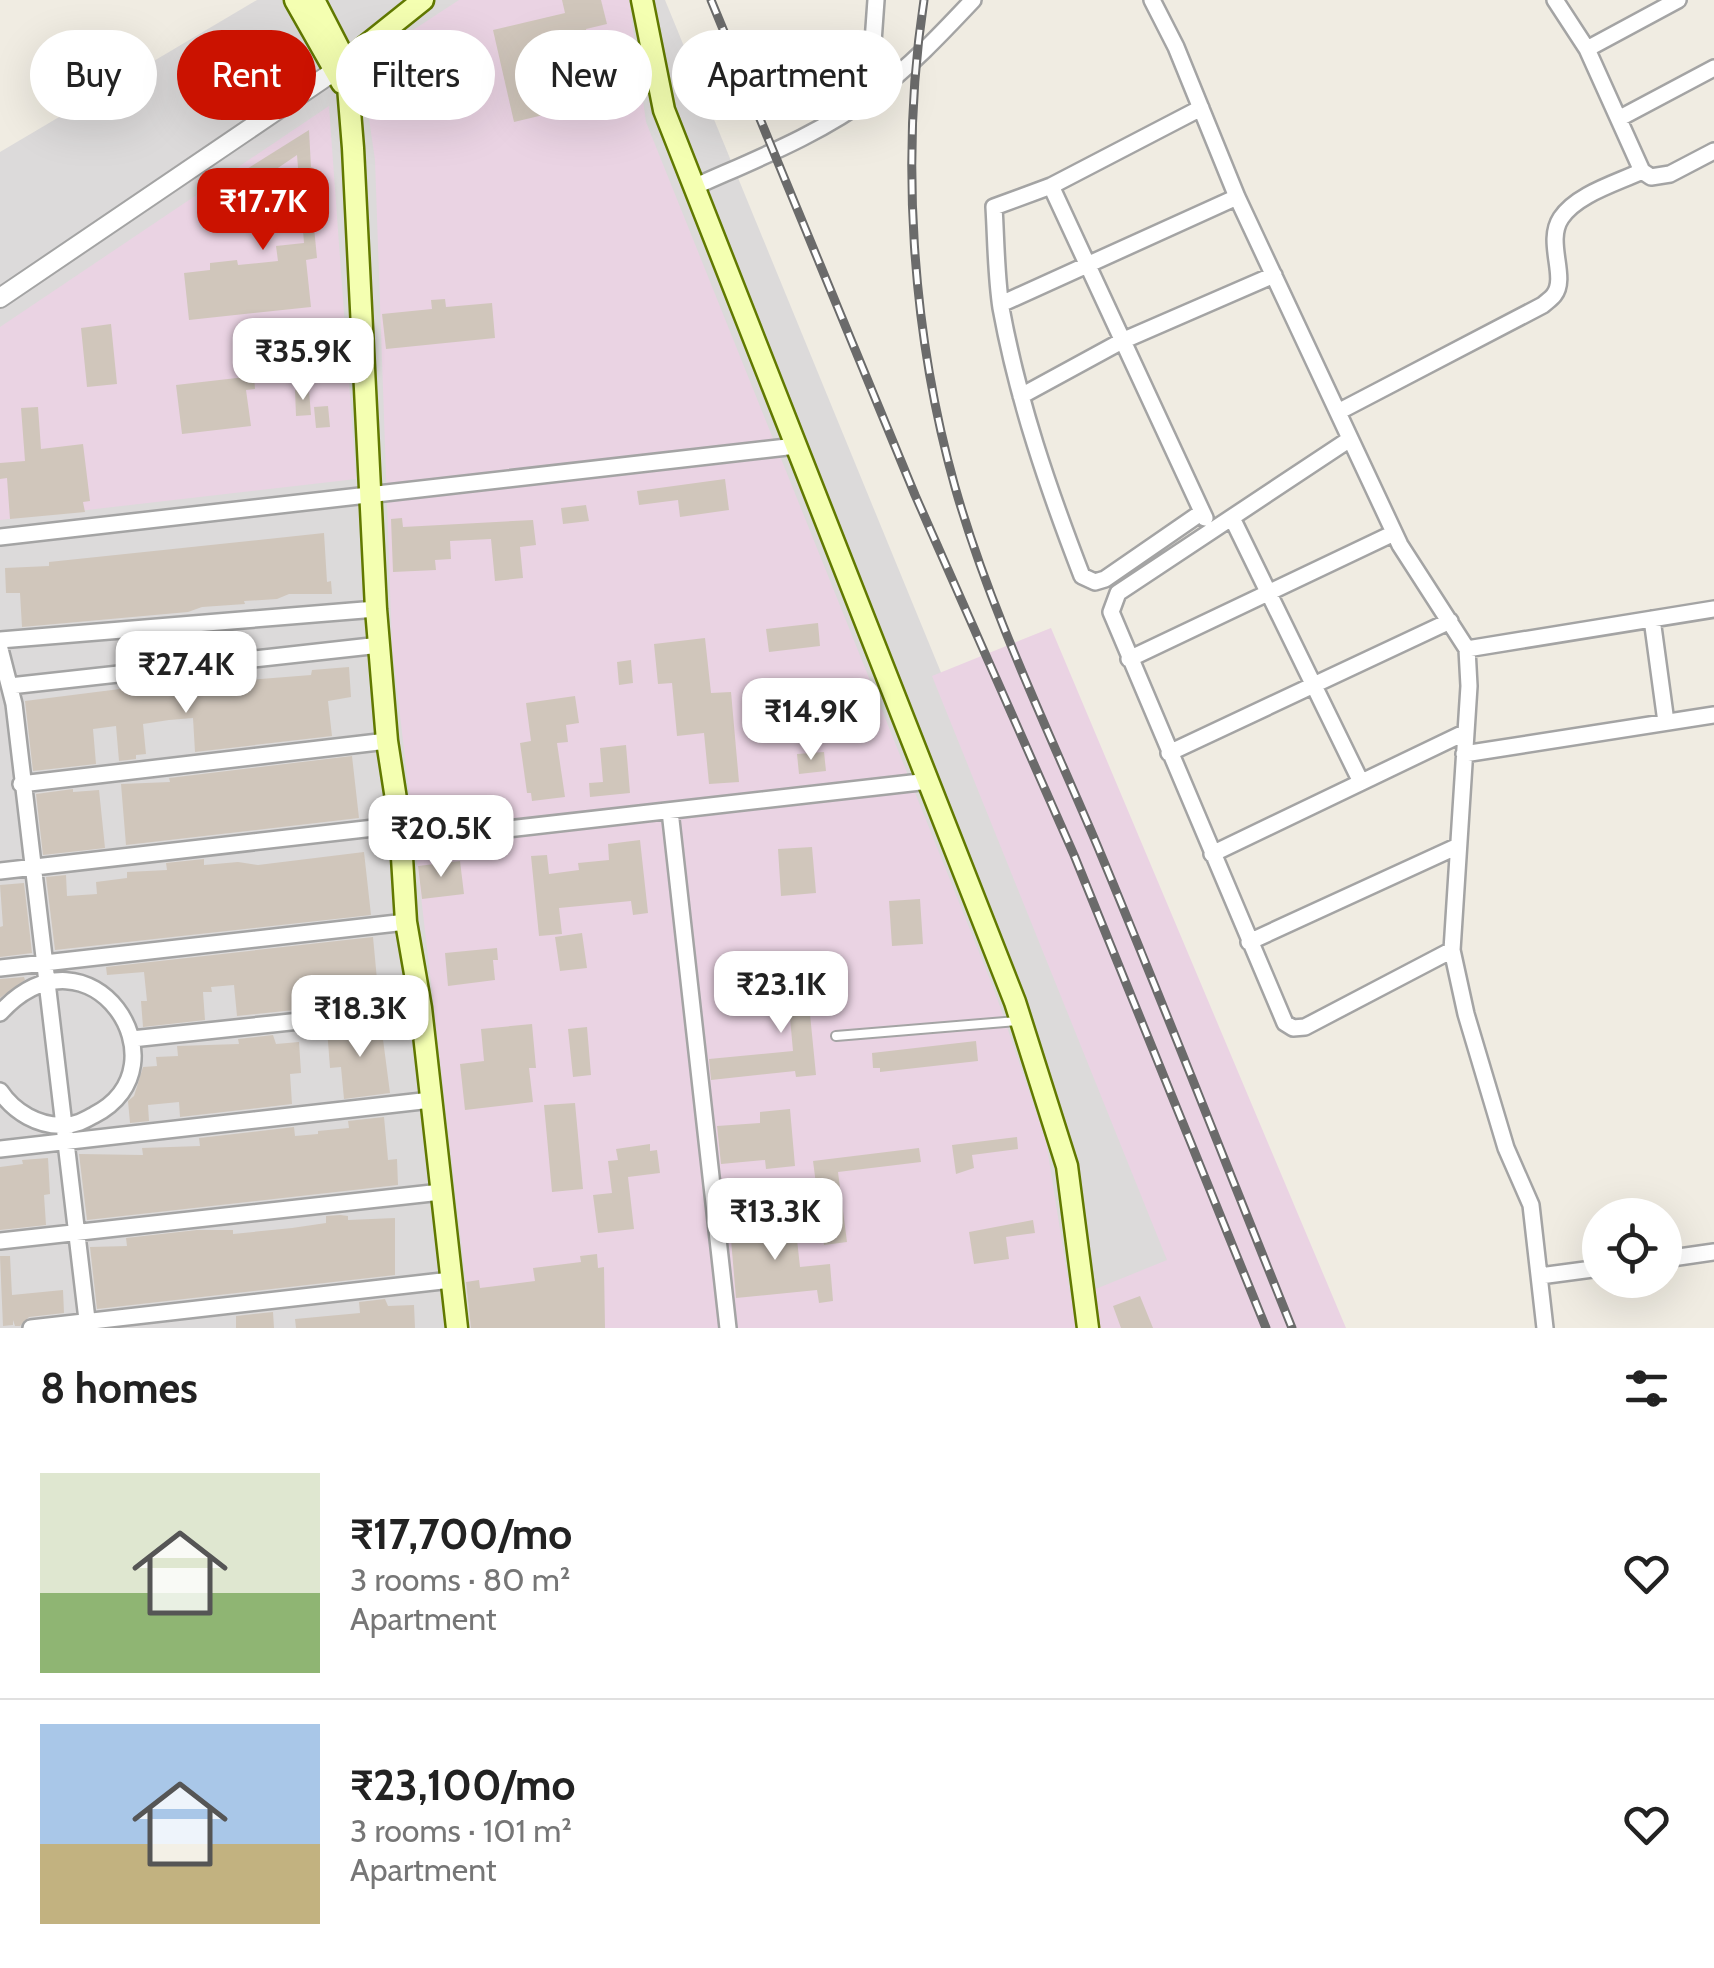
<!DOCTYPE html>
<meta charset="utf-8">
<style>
:root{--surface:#fff;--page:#f2f2f2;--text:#222;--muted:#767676;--line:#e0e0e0;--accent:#cb1200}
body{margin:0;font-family:Cabin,sans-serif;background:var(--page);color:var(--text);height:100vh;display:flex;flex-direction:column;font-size:38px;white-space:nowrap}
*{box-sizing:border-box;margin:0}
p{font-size:32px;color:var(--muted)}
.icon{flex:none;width:55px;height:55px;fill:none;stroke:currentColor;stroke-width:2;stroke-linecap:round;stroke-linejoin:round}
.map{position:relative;height:1328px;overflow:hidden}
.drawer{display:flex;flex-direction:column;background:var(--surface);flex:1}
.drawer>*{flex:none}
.top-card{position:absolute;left:30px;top:30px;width:1000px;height:90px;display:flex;gap:20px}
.buttons{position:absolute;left:1582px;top:1198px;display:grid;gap:20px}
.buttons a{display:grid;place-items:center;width:100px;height:100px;border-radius:50%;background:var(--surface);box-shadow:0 10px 40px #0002;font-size:50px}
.price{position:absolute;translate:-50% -85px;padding:0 22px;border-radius:20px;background:#fff;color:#222;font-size:32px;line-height:65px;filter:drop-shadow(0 2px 5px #0008)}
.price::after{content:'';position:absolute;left:50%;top:60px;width:30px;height:22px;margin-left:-15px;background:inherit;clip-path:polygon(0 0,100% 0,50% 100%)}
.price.on{background:var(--accent);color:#fff}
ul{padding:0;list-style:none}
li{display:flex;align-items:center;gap:30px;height:250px;padding:0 40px}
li+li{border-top:2px solid var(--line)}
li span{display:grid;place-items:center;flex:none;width:280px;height:200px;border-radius:0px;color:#555}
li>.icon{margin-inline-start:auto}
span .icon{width:120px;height:120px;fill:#fffc;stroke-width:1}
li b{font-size:42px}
h2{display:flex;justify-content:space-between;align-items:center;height:120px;padding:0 40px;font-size:42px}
.tag{padding:0 35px;border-radius:45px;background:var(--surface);box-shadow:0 10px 40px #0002;font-size:35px;line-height:90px}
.tag.on{background:var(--accent);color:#fff}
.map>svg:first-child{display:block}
.residential{fill:#dcdada}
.industrial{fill:#ead3e3}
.building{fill:#d0c6bb}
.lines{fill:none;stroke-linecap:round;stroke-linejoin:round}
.service-casing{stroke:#a4a4a4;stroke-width:12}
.minor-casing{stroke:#a4a4a4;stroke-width:20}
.tertiary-casing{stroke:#a4a4a4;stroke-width:22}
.secondary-casing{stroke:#617900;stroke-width:25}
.service{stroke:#fff;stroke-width:8}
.minor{stroke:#fff;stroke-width:15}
.tertiary{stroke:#fff;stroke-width:18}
.secondary{stroke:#f4ffb1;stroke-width:20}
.rail-casing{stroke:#6b6b6b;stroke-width:9}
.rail{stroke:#fff;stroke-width:5;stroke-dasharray:15;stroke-linecap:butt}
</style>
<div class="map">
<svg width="1714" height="1328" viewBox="0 0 1714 1328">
<rect width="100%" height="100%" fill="#f0ece2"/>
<path class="residential" d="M257,0h408l545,1328h-1210v-1176z"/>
<path class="industrial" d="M459,0h170l17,122 349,870 51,149 25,158 96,-39 -235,-584 119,-48 295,700h-875l-79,-682 -17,-486 -14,-96z
M329,106l27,373 -356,41v-193z"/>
<path class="building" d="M562,0h39l6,24 -21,5 16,72 -88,21 -21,-92 72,-17z
M309,130l2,37 7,3 2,46 -7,1 4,41 -11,2 5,47 -122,13 -5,-47 26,-3v-7l27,-3 1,5 40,-4 -2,-15 28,-3 -7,-88 -62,42 -9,-15z
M445,299l1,8 46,-4 3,35 -109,11 -4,-35 50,-5 -1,-9z
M111,324l6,60 -30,3 -6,-59z
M254,376l1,13 -9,1 5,36 -69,8 -6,-49z
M295,390h14l2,25 -15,1z
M328,406l2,21 -14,1 -2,-21z
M38,407l3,42 42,-5 7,57 -7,1 2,10 -75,7 -3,-41 -7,1v-16l25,-2 -4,-53z
M725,479l4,31 -49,7 -2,-17 -39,5 -2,-14z
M586,505l3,16 -26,3 -2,-16z
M402,518l1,9 130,-7 3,25 -16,2 3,31 -28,3 -4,-42 -41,2 1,18 -16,1 1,10 -43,2 -2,-53z
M324,533l3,49 4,-1 1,13h-43l-12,5 -33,2 1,3 -43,3 -14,5 -166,15 -2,-34h-14l-1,-25 44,-2v-4z
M818,623l2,23 -51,6 -3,-23z
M705,638l6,55 20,-1 8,90 -30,2 -5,-51 -27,3 -5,-53 -14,1 -4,-40z
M631,660l2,23 -14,2 -2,-23z
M349,667l2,30 -23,4 4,35 -137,16 -2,-34 -24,2 -26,4 3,30 -10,1v4l-17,2 -3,-35 -23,3 3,35 -63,7 -8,-70 95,-12 35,-1 3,4 28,-2v-9l50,-4v4l75,-6 1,-5z
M575,696l4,27 -13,2 2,17 -11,1 8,54 -33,4 -1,-8h-4l-7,-50 11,-2 -5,-38z
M626,745l4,48 -40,4 -1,-14 14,-1 -3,-34z
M824,752l2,19 -27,3 -2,-20z
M352,756l7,62 -233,27 -5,-61 49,-2 -1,-4z
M73,789v3l26,-2 6,58 -62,7 -7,-61z
M640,840l8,73 -15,2 -2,-14 -72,7 3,26 -23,2 -8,-80 16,-1 2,19 30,-4 -1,-7 31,-3 -1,-16z
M812,847l4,46 -35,3 -3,-47z
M364,852l7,63 -316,35 -9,-73 20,-2 1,21 30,-2 -1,-12 31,-4v-6l40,-2 -1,-7 38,-4v6l34,-3 20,3z
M460,861l4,33 -42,5 -4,-33z
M24,883l8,70 -32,4v-30l3,-1 -3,-41z
M920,899l3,45 -31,2 -3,-45z
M582,933l5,35 -27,3 -5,-34z
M373,937l6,64 -142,15 -3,-31 -23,2 1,5h-9l2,28 -62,7 -2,-26h6l-3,-29 -37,3 -1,-8z
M497,948l1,12h-5l2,20 -47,6 -3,-33z
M811,960l3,33 -6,1 8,81 -20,2 -1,-6 -84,9 -2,-21 84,-8 -8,-89z
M24,977l1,3 -25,18v-19z
M381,1024l9,69 -46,6 -3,-32 -11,1 -3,-39z
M532,1024l4,44h-7l4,34 -68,8 -5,-46 24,-3 -3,-32z
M587,1027l4,48 -18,2 -5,-48z
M273,1035l3,9 23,-2 2,31 -11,1 2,30 -112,13 -1,-15 -31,3 1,16 -19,2 -2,-22 6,-5 9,-29 14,-1 -1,-9 22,-1 -1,-10 62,-2 -1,-5z
M976,1041l2,20 -98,11v-4h-7l-1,-15z
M575,1103l8,86 -31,3 -8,-87z
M790,1109l5,57 -29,3 -1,-9 -44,4 -4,-38 43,-3v-11z
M384,1117l4,43 9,-1 1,26 -311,35 -8,-66 64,1 -1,-7 58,-2 -1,-8 95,-11 1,9 23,-2v-3l31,-3 -1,-7z
M1017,1137l1,12 -46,6 2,13 -18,6 -4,-29z
M650,1144v7l7,-1 3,23 -32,4 6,52 -36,4 -5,-38 19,-2 -4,-32 10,-1 -2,-11z
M919,1148l2,14 -83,10 9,70 -23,3 -11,-84z
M48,1158l2,36 -6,1 2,30 -46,5v-63l23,-3 -1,-4z
M340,1215l8,1v4l47,-2v57l-298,34 -7,-62 37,-1 -1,-8 71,-8h36v4l59,-6 34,-5v-7z
M1033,1220l2,13 -29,4 3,22 -35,5 -5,-32z
M795,1221l5,46 30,-3 3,37 -14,2 -2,-13 -81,8 -6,-70z
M597,1254l1,14 6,-1 1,61h-134l-5,-46 13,-2 1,8 55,-7 -2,-13 48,-6 -1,-6z
M0,1256h10l2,39 51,-5 1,23 -35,4 -9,9h-5l-2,-6v5l-10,1z
M1140,1296l13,32h-32l-8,-22z
M385,1299l3,7 26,-1 1,23h-119l-1,-9 65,-6 -1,-11z
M273,1312l1,16h-38v-12z"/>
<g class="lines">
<defs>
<path id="service" d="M836,1036l181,-15"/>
<path id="minor" d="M1152,0l24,47 61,150 163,348 67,104 2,37 -17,264 14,64 40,134 25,57 14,123
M1555,0l32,49 55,122 9,6 19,-3 44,-23
M1587,49l91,-49
M869,98l7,-98
M1201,108l-150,78 -57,21c2,33 2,68 7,101 17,93 47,180 81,268l13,6 10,-3 97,-67
M1620,118l94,-50
M1051,186l154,332
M694,187c60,-27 125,-52 178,-92 38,-28 69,-61 101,-95
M1001,304l236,-107
M1021,396l101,-55 152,-66
M1338,412l205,-107c3,-3 8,-6 11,-10 14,-18 -9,-53 7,-77 16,-24 56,-35 81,-47
M1350,439l-232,154 -7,19 174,411 8,5 12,-1 147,-77
M1232,518l129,264
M0,537l796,-91
M1652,619l14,103
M0,640l376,-31
M0,649l14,55 74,624
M1467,649l247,-40
M1129,659l265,-126
M10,686l370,-41
M1169,753l281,-132
M1464,754l250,-39
M21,784l366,-43
M670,811l58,517
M402,841l527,-60
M1212,854l254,-122
M0,871l400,-46
M1249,942l209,-96
M0,968l406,-46
M0,1013c90,-98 190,53 94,102 -9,5 -17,10 -29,10 -26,2 -51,-13 -65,-34
M132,1039l289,-31
M0,1149l431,-49
M0,1241l441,-49
M1665,1259l49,-7
M1540,1276l60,-8
M31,1328l420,-48"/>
<path id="tertiary" d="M0,298l333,-226"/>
<path id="secondary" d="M295,0l47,83
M314,0l32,62 7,86 23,461 11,132 13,84 6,97 15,86 36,320
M642,0l22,110 351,892 52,164 21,162
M338,68l85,-68"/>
</defs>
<use href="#service" class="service-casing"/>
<use href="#minor" class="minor-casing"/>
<use href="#tertiary" class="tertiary-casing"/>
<use href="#secondary" class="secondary-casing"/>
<use href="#service" class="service"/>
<use href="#minor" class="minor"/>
<use href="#tertiary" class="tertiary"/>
<use href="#secondary" class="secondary"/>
<defs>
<path id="rail" d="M711,0l204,495 159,360 192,473
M924,0c-24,157 -12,334 31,487 35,123 92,240 142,358 67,160 130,322 195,483"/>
</defs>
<use href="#rail" class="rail-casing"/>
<use href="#rail" class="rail"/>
</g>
</svg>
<div class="buttons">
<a><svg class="icon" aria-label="locate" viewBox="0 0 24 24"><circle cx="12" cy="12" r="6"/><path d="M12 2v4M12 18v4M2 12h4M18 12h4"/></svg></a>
</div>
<b class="price on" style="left:263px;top:253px">₹17.7K</b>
<b class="price" style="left:303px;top:403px">₹35.9K</b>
<b class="price" style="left:186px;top:716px">₹27.4K</b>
<b class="price" style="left:811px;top:763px">₹14.9K</b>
<b class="price" style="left:441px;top:880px">₹20.5K</b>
<b class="price" style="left:781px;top:1036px">₹23.1K</b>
<b class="price" style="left:360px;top:1060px">₹18.3K</b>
<b class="price" style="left:775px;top:1263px">₹13.3K</b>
<div class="top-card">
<a class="tag">Buy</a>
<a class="tag on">Rent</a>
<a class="tag">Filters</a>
<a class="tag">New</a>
<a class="tag">Apartment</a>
</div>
</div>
<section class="drawer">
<h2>8 homes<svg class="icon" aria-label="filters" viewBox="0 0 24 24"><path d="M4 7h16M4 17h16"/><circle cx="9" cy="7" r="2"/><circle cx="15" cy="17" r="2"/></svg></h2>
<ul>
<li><span style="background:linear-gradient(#dfe7d0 60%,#8fb573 0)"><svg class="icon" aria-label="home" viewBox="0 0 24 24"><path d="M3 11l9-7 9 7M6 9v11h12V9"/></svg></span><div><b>₹17,700/mo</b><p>3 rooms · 80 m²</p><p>Apartment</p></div><svg class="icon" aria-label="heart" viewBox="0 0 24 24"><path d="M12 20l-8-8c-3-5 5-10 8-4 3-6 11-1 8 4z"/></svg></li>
<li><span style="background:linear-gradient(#a9c7e8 60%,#c2b280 0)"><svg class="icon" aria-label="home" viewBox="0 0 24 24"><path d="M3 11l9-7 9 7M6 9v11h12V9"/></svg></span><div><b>₹23,100/mo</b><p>3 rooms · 101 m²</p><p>Apartment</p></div><svg class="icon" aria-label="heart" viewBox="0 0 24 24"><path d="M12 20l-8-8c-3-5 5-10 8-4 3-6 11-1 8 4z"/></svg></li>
</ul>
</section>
